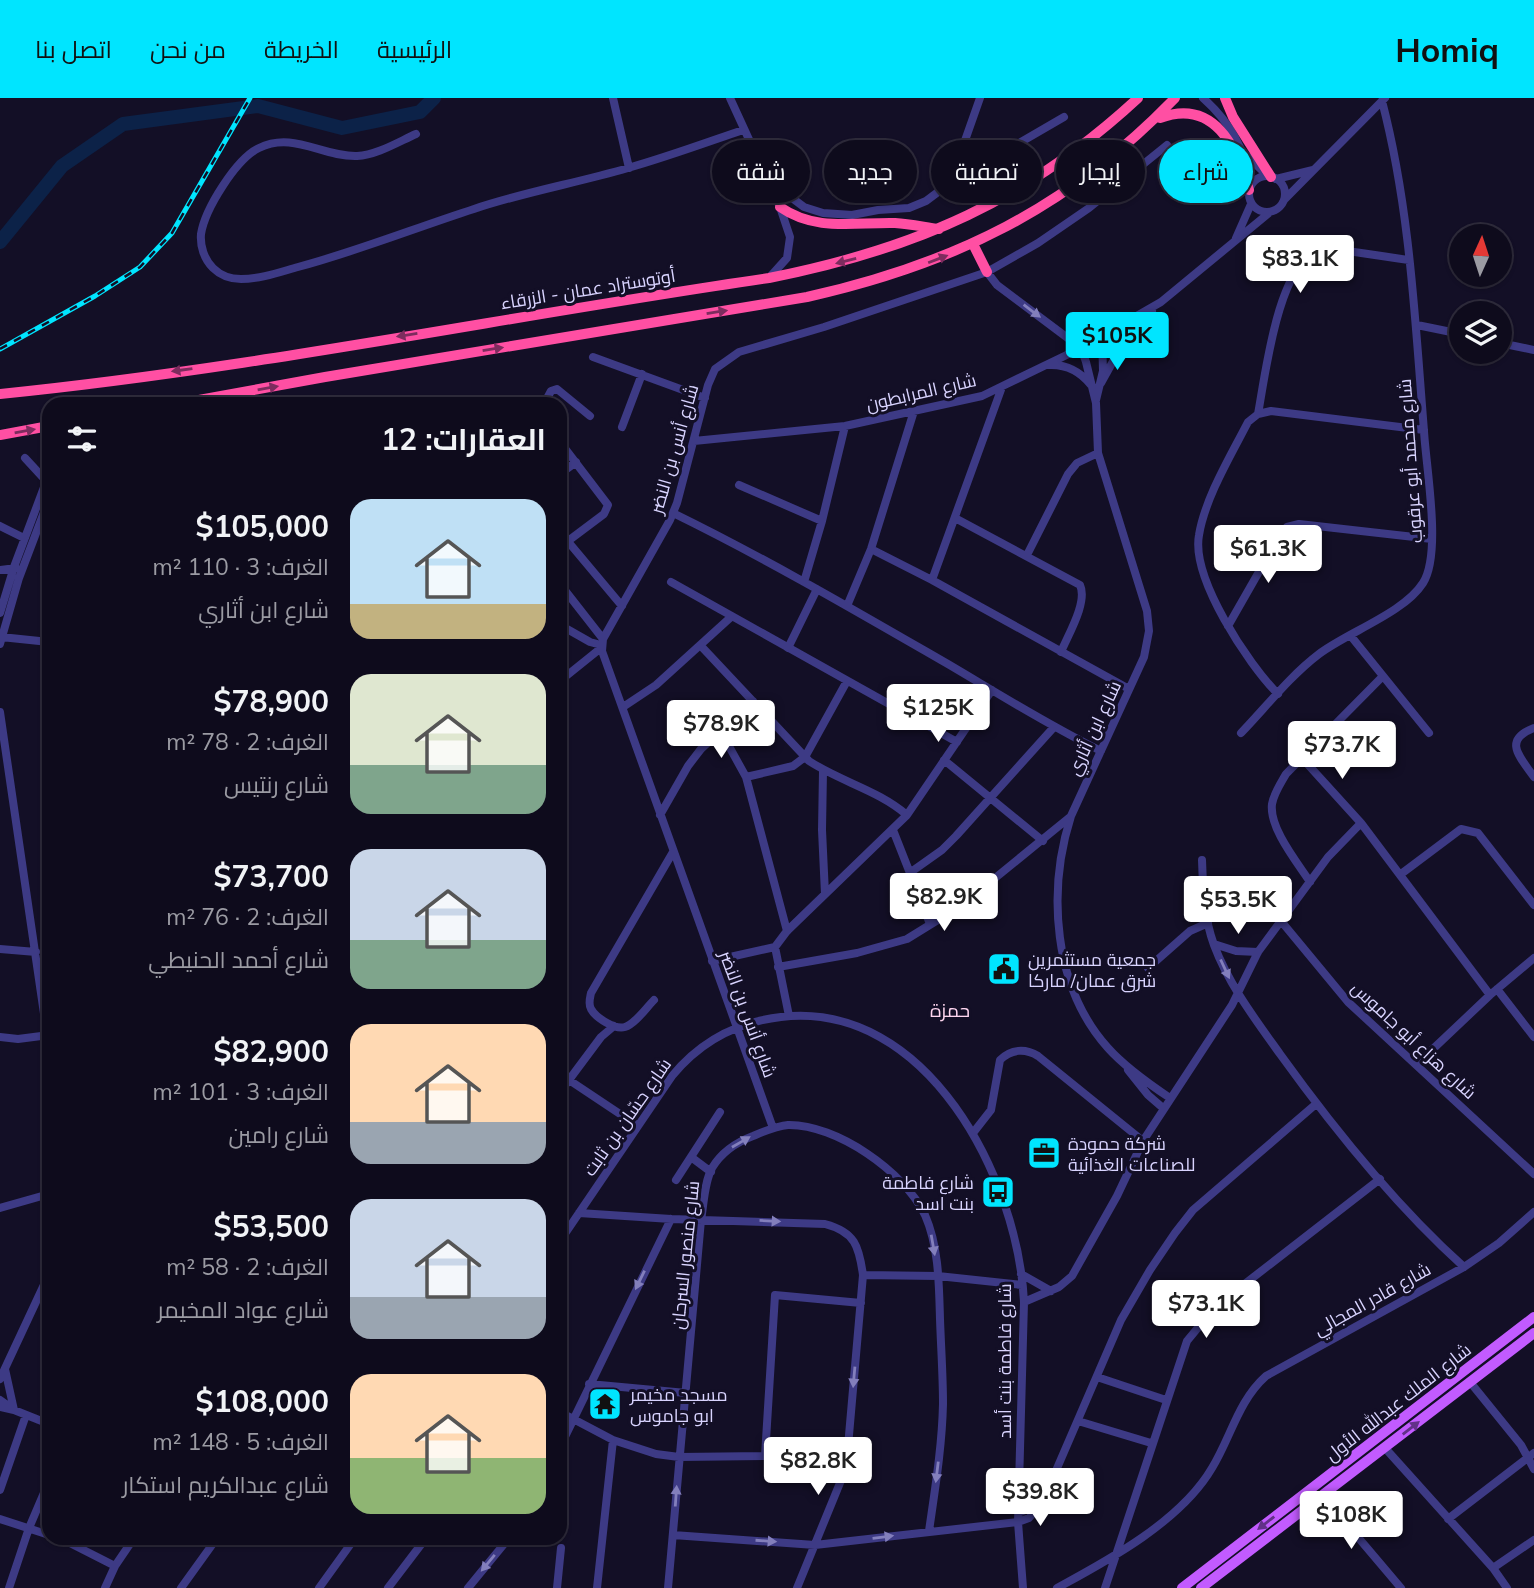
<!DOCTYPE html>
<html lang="ar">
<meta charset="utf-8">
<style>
:root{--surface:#0e0b1c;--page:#171425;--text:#f1f3f6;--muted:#9b9ba3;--line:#2e2b3b;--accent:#00e5ff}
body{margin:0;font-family:Mulish,Cairo,sans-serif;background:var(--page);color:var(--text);direction:rtl;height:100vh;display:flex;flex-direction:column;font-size:26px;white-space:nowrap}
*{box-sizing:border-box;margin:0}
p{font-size:23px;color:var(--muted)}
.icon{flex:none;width:38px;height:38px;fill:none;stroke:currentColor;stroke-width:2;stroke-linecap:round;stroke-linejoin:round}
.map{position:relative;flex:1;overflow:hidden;direction:ltr}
.details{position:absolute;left:42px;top:299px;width:525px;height:1148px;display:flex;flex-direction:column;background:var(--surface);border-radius:21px;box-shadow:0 2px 5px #0004,0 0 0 2px var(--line);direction:rtl}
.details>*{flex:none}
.top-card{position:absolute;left:588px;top:42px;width:665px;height:63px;direction:rtl;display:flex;gap:14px}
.needle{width:46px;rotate:3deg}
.fabs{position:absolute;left:1449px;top:126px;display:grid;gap:14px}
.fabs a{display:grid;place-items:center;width:63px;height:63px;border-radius:50%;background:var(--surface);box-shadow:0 2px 5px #0004,0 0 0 2px var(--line);font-size:35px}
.price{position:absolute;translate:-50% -60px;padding:0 16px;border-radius:7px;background:#fff;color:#222;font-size:23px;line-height:46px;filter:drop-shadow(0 2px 4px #0008)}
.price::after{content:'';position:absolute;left:50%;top:42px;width:21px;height:16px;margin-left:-10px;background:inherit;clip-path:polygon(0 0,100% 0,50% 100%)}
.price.current{background:var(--accent);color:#111}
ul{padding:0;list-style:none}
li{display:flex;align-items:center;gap:21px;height:175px;padding:0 21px}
li span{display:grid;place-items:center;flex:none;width:196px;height:140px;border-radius:21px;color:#555}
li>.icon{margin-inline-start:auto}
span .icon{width:84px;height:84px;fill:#fffc;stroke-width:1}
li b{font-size:30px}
h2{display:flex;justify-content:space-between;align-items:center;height:84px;padding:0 21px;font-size:30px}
.pill{padding:0 24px;border-radius:32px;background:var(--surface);box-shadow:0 2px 5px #0004,0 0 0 2px var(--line);font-size:24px;line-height:63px}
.pill.current{background:var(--accent);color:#111}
header{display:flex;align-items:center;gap:42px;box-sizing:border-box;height:98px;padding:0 35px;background:var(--accent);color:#111}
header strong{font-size:33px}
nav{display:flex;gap:38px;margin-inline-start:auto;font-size:24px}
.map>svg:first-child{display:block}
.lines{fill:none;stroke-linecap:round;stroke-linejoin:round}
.river{stroke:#0c2248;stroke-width:14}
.minor{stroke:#3d3a85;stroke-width:8}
.major{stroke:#c25bff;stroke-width:10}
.highway{stroke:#ff4fa3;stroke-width:10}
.rail-casing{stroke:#00e5ff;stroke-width:5}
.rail{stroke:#130f26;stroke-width:2.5;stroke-dasharray:8;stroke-linecap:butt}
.oneway{fill:#7d2c5e}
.oneway2{fill:#837fbc}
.oneway3{fill:#623188}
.labels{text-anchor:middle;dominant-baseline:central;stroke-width:6;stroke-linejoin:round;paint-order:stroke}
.street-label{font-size:18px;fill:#d9d4ff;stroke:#130f26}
.poi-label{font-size:18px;fill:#d9d4ff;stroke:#130f26;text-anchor:start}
.neighbourhood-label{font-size:19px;fill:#ffd6f0;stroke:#130f26}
</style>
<header>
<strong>Homiq</strong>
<nav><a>الرئيسية</a><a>الخريطة</a><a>من نحن</a><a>اتصل بنا</a></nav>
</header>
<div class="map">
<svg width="1534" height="1490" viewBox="0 0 1534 1490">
<rect width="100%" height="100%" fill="#130f26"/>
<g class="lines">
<path class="river" d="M0,144l62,-76 61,-42 135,-18 84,22 78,-16 14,-14"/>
<path class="minor" d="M613,0l16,70
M730,0l50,109 10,30 -3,21 -18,20
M1203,0c26,23 42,50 47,84
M416,36c-18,8 -39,21 -59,22 -35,1 -64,-25 -98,-8 -23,11 -54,61 -58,86 -1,12 3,25 12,34 8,8 17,11 28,11 20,0 39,-7 57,-12 60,-16 117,-39 176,-58 50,-17 103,-26 154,-41 39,-11 77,-25 115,-38
M1246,57l21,20
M1249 96a18 18 0 1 1 36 0a18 18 0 1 1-36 0Z
M1276,81l37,-9
M767,84l13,7 24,18 19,6 29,2 26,-5 31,-2 17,-7 24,-18 114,-66
M950,85l30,-85
M1284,102l101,-102
M1236,140l15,-34
M987,174l10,13 84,63 5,14 10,41 2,50 49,158 2,20 -5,26 -73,159c-24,75 -18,171 37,232 17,19 41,36 62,50
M1417,227l44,9
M1500,245l34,7
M593,259l112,41
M1048,267c17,-1 32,6 43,20
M1101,285l20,-36 31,-36
M1096,302l7,-29 -1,-35
M544,306l7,-13 6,-2 33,27
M1258,316c7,-37 20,-151 60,-162 18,-6 70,6 91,8
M622,329l20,-53
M694,343l151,-15 137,-30 99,-48 80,-46 108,-89
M560,344l48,63 -4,9 -36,27
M25,360l24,26
M560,376l16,-12
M739,387l83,36
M673,415c96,47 188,101 280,154 49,29 97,59 148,84
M955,420l125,67c8,17 -12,50 -19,67
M0,428l24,12
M560,434l62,74
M871,451l61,31 197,109
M1027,457l41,-81 9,-11 21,-10
M0,472l16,-2
M932,482l70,-193
M671,484l286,160
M804,484l18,-61 23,-95
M560,486l43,55
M847,508l24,-57 43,-138
M0,515l14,-46 35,-93
M560,527l30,17 11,3
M1228,528l52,-91 7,-8 12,-3 133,15
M1350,537l79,98
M1,539l48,5
M0,546l19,-66 30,-79
M701,548l108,115c32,21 69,29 98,54
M788,550l29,-59
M560,583l41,-33
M1278,596c-30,-30 -87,-116 -79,-159 6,-37 32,-80 49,-113l10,-8 13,-3 153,19
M623,609l33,-22 75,-68
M0,614l49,336
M1534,630c-32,12 -14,29 0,49
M720,632l26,47 41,154
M1241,635c25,-26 49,-57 78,-79 29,-22 85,-41 104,-71 19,-30 3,-115 1,-152 -9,-111 -14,-223 -42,-330
M1302,660l59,65 129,172
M944,662l99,81
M823,673l-1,59 3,64
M746,679l47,-11 12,-9 42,-76
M660,717l28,-49 13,-17 52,-48
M893,732l37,94
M1202,762c1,29 2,58 12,85 15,40 41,74 66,109 54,75 115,151 184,213
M911,774l31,-22 14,-14 98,-109
M1401,776l60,-45 17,4 56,72
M1310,784c-13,-20 -41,-54 -38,-78 2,-11 9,-21 14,-30l97,-98
M1281,823l67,81 186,172
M1214,846l22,7 22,1
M775,849l14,69
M0,851l36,3
M712,863l63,-14 12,-16 120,-116 85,-125
M778,869l79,-14 50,-14 55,-34 108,-88
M1148,870l42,-37 18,-8
M1497,891l37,48
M654,902c-8,8 -19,24 -29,27 -10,3 -29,-9 -34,-18 -3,-5 -1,-11 0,-16l82,-141
M0,939l18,2 31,-4
M1416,967l74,-70 44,-37
M1128,972l20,25 15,13
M560,976l78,52
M560,994l41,-55 13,-11
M773,1030l-171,-477 1,-12 67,-119 7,-17 31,-118 7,-16 24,-17 85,-25 163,-55 51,-29 51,-35 78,-63
M973,1035l18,-23 9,-50c11,-11 25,-12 38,-4l105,85
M691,1059l20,15
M676,1082l44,-68
M0,1110l49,-14
M579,1115l92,6 154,5c30,8 34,22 38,51l-16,183 -5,20 -45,110
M560,1143l112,-165c28,-34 65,-54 109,-59 146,-17 237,161 243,285l-6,220 5,66
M1021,1176l30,17
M863,1177l75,1 84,9
M1024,1204l35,-15 13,-11 45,-80 26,-55 89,-136 26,-53 70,-95 33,-34
M5,1271l9,41
M1097,1279l69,23
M0,1281l49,-105
M1470,1284l51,63 13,24
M589,1286l97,9
M0,1302l14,10
M0,1309l14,3 35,14
M560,1314l53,28 43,14 23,3 86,-1 82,2
M1078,1323l73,22
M560,1349l111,-228
M1385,1350l108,120 14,20
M765,1358l10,-161 86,8
M0,1392l26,-75
M1323,1398l78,92
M1018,1415l24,-10
M0,1421l49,16
M1448,1421l86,-66
M673,1437l142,10 203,-23 11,-4 13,-15 79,-183 29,-50 25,-37 18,-23 123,-106
M60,1440l55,28
M1493,1470l41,-28
M9,1490l20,-60 20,-47
M105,1490l10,-22 19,-28
M181,1490l36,-50
M319,1490l36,-50
M388,1490l38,-50
M468,1490l41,-50
M557,1490l4,-40
M597,1490l16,-148
M668,1490l33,-368c3,-16 3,-37 11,-52 9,-15 25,-26 41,-32 12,-5 23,-10 35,-11 48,-1 117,47 137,90 14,32 14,70 15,104 1,29 3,57 3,85 -1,43 -8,85 -14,127
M1057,1490c52,-28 124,-67 155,-120 19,-31 26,-67 54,-92l198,-109 35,-24 35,-31
M1105,1490l82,-247 28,-34 165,-128"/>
<path class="major" d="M1182,1490l352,-271
M1201,1490l333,-255"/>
<path class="highway" d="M1225,0l8,19 38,60
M1160,20c54,-20 77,29 89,72
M1098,70l16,21
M780,109c36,25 74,15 115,16 15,1 29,4 44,6
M973,146l14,28
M0,296c258,-26 513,-79 769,-116 147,-29 259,-78 369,-180
M177,306l148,-27 482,-80c147,-33 262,-89 368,-199
M0,337l49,-9"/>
<defs>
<path id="rail" d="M0,251l95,-53 45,-29 32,-34 78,-135"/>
</defs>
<use href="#rail" class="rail-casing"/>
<use href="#rail" class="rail"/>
</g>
<defs><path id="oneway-solid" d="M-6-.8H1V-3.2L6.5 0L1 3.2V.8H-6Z" transform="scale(1.75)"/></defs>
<g class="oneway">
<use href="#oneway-solid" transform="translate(938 161) rotate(-21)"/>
<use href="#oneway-solid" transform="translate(846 163) rotate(166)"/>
<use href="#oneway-solid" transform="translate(717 214) rotate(-9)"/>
<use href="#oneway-solid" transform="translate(407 237) rotate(171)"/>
<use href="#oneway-solid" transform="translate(493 251) rotate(-9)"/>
<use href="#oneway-solid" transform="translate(182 272) rotate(172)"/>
<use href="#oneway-solid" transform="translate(268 290) rotate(-10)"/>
<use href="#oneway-solid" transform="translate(25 333) rotate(-10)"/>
</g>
<g class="oneway2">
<use href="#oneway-solid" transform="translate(1032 213) rotate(37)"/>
<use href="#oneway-solid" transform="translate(1225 871) rotate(65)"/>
<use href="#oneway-solid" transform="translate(741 1044) rotate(-30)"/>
<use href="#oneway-solid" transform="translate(770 1123) rotate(3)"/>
<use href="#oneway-solid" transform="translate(933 1147) rotate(80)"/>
<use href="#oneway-solid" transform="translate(640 1182) rotate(116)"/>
<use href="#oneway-solid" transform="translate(854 1279) rotate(95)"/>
<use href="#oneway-solid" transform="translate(937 1374) rotate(97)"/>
<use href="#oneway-solid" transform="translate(676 1398) rotate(-86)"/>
<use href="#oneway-solid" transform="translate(883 1439) rotate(-7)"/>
<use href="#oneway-solid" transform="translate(766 1443) rotate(4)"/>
<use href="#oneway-solid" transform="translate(488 1465) rotate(130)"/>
</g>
<g class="oneway3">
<use href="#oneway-solid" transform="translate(1411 1330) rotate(-38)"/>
<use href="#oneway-solid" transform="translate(1266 1425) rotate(142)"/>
</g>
<defs>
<symbol id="civic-square" viewBox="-11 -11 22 22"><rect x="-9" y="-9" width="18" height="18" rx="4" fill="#00e5ff" stroke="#130f26"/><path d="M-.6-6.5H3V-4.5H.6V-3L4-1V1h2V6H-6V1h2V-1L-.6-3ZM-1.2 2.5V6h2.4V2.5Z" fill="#111"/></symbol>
<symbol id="office-square" viewBox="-11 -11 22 22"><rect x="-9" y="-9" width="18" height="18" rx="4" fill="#00e5ff" stroke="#130f26"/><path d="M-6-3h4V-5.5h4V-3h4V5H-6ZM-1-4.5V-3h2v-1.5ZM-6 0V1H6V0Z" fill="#111"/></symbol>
<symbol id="bus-square" viewBox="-11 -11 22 22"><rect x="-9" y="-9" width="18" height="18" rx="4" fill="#00e5ff" stroke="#130f26"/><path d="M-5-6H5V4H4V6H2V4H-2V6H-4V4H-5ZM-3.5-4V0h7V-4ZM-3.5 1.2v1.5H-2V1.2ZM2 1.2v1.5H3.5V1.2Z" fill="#111"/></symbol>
<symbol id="temple-square" viewBox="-11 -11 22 22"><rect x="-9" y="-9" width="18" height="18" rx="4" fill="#00e5ff" stroke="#130f26"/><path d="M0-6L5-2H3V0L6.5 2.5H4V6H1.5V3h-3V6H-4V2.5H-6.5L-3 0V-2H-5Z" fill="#111"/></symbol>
</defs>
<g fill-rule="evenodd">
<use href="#civic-square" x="985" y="852" width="38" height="38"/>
<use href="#office-square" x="1025" y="1036" width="38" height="38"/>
<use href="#bus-square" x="979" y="1075" width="38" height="38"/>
<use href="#temple-square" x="586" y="1287" width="38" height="38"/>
</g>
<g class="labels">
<g class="street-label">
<text transform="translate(588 191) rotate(-9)">أوتوستراد عمان - الزرقاء</text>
<text transform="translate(921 294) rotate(-13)">شارع المرابطون</text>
<text transform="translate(674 351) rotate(-74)">شارع أنس بن النضر</text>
<text transform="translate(1410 363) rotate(-94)">شارع محمد أبو عرقوب</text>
<text transform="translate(1094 630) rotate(-65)">شارع ابن أثاري</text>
<text transform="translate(748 916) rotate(70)">شارع أنس بن النضر</text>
<text transform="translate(1414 942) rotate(43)">شارع هزاع أبو جاموس</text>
<text transform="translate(627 1019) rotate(-55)">شارع حسّان بن ثابت</text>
<text transform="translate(685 1157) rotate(-84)">شارع منصور السرحان</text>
<text transform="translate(1372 1201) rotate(-29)">شارع قادر المجالي</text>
<text transform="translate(1004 1263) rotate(-90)">شارع فاطمة بنت أسد</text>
<text transform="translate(1398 1304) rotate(-38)">شارع الملك عبدالله الأول</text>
</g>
<g class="poi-label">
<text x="1028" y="861">جمعية مستثمرين<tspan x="1028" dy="21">شرق عمان/ ماركا</tspan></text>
<text x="1068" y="1045">شركة حمودة<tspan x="1068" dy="21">للصناعات الغذائية</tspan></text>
<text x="974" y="1084" text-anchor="end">شارع فاطمة<tspan x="974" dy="21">بنت اسد</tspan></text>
<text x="630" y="1296">مسجد مخيمر<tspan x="630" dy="21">ابو جاموس</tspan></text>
</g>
<g class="neighbourhood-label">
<text x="950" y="912">حمزة</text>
</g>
</g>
</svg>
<div class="fabs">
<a><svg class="needle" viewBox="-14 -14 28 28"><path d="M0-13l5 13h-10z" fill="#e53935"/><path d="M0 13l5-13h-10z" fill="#9b9ba3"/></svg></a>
<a><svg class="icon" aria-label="layers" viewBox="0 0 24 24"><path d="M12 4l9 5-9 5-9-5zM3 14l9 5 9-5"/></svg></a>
</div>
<b class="price" style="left:1300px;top:197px">$83.1K</b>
<b class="price current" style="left:1117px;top:274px">$105K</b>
<b class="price" style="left:1268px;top:487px">$61.3K</b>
<b class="price" style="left:938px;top:646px">$125K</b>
<b class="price" style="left:721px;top:662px">$78.9K</b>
<b class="price" style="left:1342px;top:683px">$73.7K</b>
<b class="price" style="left:944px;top:835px">$82.9K</b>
<b class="price" style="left:1238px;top:838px">$53.5K</b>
<b class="price" style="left:1206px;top:1242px">$73.1K</b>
<b class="price" style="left:818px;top:1399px">$82.8K</b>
<b class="price" style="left:1040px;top:1430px">$39.8K</b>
<b class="price" style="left:1351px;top:1453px">$108K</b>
<div class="top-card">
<a class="pill current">شراء</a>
<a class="pill">إيجار</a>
<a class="pill">تصفية</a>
<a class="pill">جديد</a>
<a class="pill">شقة</a>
</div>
<section class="details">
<h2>العقارات: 12<svg class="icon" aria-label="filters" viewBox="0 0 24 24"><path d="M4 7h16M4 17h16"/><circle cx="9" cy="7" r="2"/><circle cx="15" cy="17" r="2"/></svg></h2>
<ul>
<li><span style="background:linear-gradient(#bfe0f5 75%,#c2b280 0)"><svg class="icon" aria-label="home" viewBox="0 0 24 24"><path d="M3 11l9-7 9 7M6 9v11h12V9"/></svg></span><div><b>$105,000</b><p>الغرف: 3 · 110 m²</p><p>شارع ابن أثاري</p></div></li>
<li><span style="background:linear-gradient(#dfe7d0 65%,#7fa58c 0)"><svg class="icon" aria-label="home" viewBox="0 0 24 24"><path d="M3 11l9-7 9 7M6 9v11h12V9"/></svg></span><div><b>$78,900</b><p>الغرف: 2 · 78 m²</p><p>شارع رنتيس</p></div></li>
<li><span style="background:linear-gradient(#c9d6e8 65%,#7fa58c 0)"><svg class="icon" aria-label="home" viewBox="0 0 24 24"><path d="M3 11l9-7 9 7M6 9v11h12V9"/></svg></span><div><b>$73,700</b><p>الغرف: 2 · 76 m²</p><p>شارع أحمد الحنيطي</p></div></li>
<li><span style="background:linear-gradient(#ffd9b3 70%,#9aa5b1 0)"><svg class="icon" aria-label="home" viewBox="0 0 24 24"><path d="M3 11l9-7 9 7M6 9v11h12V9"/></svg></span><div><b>$82,900</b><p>الغرف: 3 · 101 m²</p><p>شارع رامين</p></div></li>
<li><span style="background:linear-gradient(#c9d6e8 70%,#9aa5b1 0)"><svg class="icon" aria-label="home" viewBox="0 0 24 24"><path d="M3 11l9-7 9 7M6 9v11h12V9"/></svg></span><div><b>$53,500</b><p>الغرف: 2 · 58 m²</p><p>شارع عواد المخيمر</p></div></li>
<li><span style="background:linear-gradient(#ffd9b3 60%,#8fb573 0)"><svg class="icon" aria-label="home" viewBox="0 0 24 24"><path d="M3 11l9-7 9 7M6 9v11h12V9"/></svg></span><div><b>$108,000</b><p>الغرف: 5 · 148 m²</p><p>شارع عبدالكريم استكار</p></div></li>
</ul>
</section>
</div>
